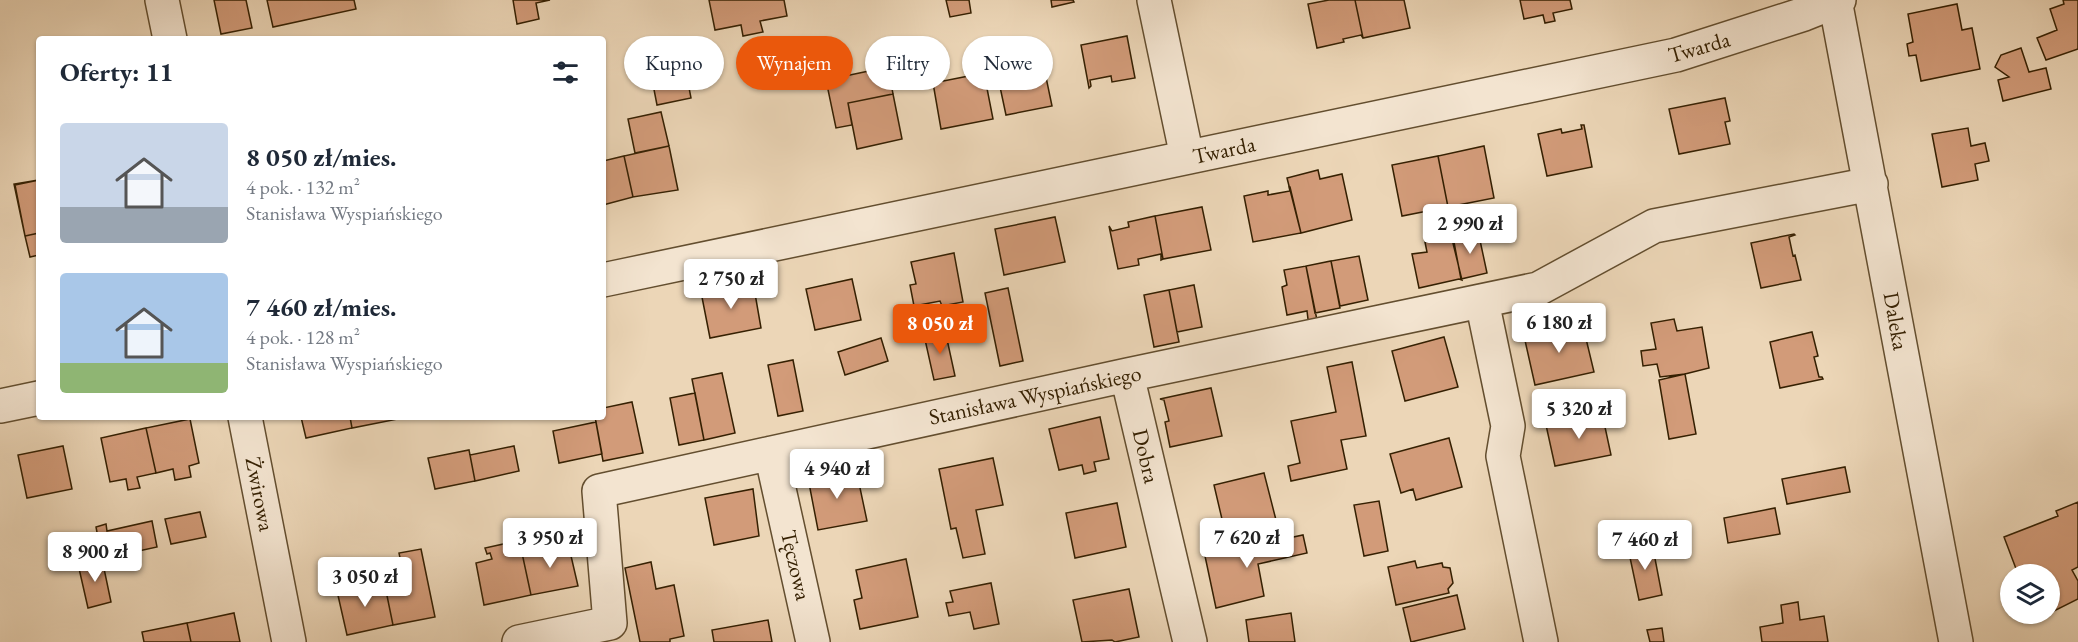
<!DOCTYPE html>
<html lang="pl">
<meta charset="utf-8">
<style>
:root{--surface:#fff;--page:#f2f2f3;--text:#1f2937;--muted:#747a83;--accent:#ea580c}
body{margin:0;font-family:"EB Garamond",serif;background:var(--page);color:var(--text);height:100vh;display:flex;flex-direction:column;font-size:22px;white-space:nowrap}
*{box-sizing:border-box;margin:0}
p{font-size:20px;color:var(--muted)}
.icon{flex:none;width:33px;height:33px;fill:none;stroke:currentColor;stroke-width:2;stroke-linecap:round;stroke-linejoin:round}
.map{position:relative;flex:1;overflow:hidden}
.sheet{position:absolute;left:36px;top:36px;width:570px;height:384px;display:flex;flex-direction:column;background:var(--surface);border-radius:6px;box-shadow:0 2px 4px #0004}
.sheet>*{flex:none}
.hud{position:absolute;left:624px;top:36px;width:570px;height:54px;display:flex;gap:12px}
.fabs{position:absolute;left:2000px;top:564px;display:grid;gap:12px}
.fabs a{display:grid;place-items:center;width:60px;height:60px;border-radius:50%;background:var(--surface);box-shadow:0 2px 4px #0004;font-size:30px}
.price{position:absolute;translate:-50% -51px;padding:0 14px;border-radius:6px;background:#fff;color:#222;font-size:20px;line-height:39px;filter:drop-shadow(0 2px 3px #0008)}
.price::after{content:'';position:absolute;left:50%;top:36px;width:18px;height:14px;margin-left:-9px;background:inherit;clip-path:polygon(0 0,100% 0,50% 100%)}
.price.on{background:var(--accent);color:#fff}
ul{padding:0;list-style:none}
li{display:flex;align-items:center;gap:18px;height:150px;padding:0 24px}
li span{display:grid;place-items:center;flex:none;width:168px;height:120px;border-radius:6px;color:#555}
li>.icon{margin-inline-start:auto}
span .icon{width:72px;height:72px;fill:#fffc;stroke-width:1}
li b{font-size:26px}
h2{display:flex;justify-content:space-between;align-items:center;height:72px;padding:0 24px;font-size:26px}
.tag{padding:0 21px;border-radius:27px;background:var(--surface);box-shadow:0 2px 4px #0004;font-size:21px;line-height:54px}
.tag.on{background:var(--accent);color:#fff}
.map>svg:first-child{display:block}
.building{fill:#d29b79;stroke:#352002;stroke-width:1.5}
.lines{fill:none;stroke-linecap:round;stroke-linejoin:round}
.minor-casing{stroke:#634e2f;stroke-width:36}
.minor{stroke:#f3e4d0;stroke-width:33}
.labels{text-anchor:middle;dominant-baseline:central;stroke-width:4.5;stroke-linejoin:round;paint-order:stroke}
.street-label{font-size:22px;fill:#352002;stroke:#f3e4d0}
</style>
<div class="map">
<svg width="2078" height="642" viewBox="0 0 2078 642">
<rect width="100%" height="100%" fill="#ecd6b7"/>
<filter id="stains"><feTurbulence type="fractalNoise" baseFrequency=".00333" numOctaves="4"/><feColorMatrix values="0 0 0 0 .2 0 0 0 0 .09 0 0 0 0 .02 0 0 0 .5 -.17"/></filter>
<radialGradient id="worn" r=".72"><stop offset=".6" stop-color="#630" stop-opacity="0"/><stop offset="1" stop-color="#630" stop-opacity=".3"/></radialGradient>
<path class="building" d="M214,0h32l6,28 -31,6z
M267,0h87l2,9 -83,18z
M513,0h37l-14,3 3,16 -22,5z
M709,0h75l3,16 -27,5 3,11 -20,4 -2,-11 -26,5z
M946,0h23l2,13 -21,4z
M1051,0h22l1,2 -22,5z
M1329,0h26l8,38 -2,-3 -18,4 1,3 -27,6 -9,-44z
M1355,0h49l6,28 -47,10z
M1520,0h50l2,9 -19,4 2,8 -10,2 -2,-8 -19,4z
M2063,0h15v49l-32,11 -9,-22 20,-8 -7,-21 14,-5z
M1957,4l5,26 10,-2 8,41 -59,12 -5,-26 -7,1 -2,-12 6,-2 -5,-28z
M1127,36l8,42 -23,4 -1,-6 -21,4 1,6 -2,2 -8,-43z
M2021,48l8,24 17,-4 5,21 -48,12 -5,-21 11,-3 -14,-10 6,-12z
M1042,58l10,48 -46,9 -10,-47z
M685,67l6,31 -34,7 -6,-31z
M888,67l5,27 -45,9 4,22 -16,3 -10,-48z
M984,73l9,46 -52,10 -8,-46z
M893,94l9,45 -45,10 -9,-46z
M1725,98l5,23 -5,1 5,22 -51,10 -10,-45z
M661,112l8,34 -34,7 -7,-34z
M1581,125h3l8,42 -45,9 -9,-42 23,-5 1,4 20,-4z
M1968,128l3,18 14,-3 4,18 -14,3 3,16 -36,7 -10,-53z
M669,146l9,44 -45,7 -9,-41z
M1484,146l10,52 -46,9 -10,-51z
M624,156l9,41 -30,8v-44z
M1438,156l10,51 -46,9 -10,-51z
M1318,170l2,9 22,-5 10,46 -51,13 -14,-55z
M39,180v53l-14,3 -10,-51z
M39,180v53l-14,3 -11,-52z
M1289,187h1l11,46 -48,9 -9,-46 24,-5v4l22,-4z
M1202,207l9,43 -48,9 -8,-43z
M1155,216l8,43 -2,1v-6l-23,5 1,6 -21,4 -9,-43 3,5 17,-4 -1,-5z
M1055,217l10,45 -61,13 -9,-46z
M1450,231l12,49 -3,-1 -40,9 -7,-34 15,-2 -2,-10 26,-5z
M1478,231l9,42 -26,6 -8,-42z
M39,233v22l-9,2 -5,-21z
M1794,234l1,1 -6,2 4,19 2,-1 6,25 -40,8 -10,-45z
M954,253l9,49 -21,4 -2,-5 -26,5 -4,-21 6,-1 -5,-22z
M1359,256l9,44 -28,6 -9,-45z
M1331,261l9,47 -25,5 -9,-47z
M1306,266l12,59 -9,2 -2,-16 -20,4 -5,-28 5,-2 -3,-15z
M852,279l9,41 -46,10 -9,-41z
M753,282l8,46 -51,10 -9,-46z
M1194,285l8,42 -25,5 -8,-42z
M1008,288l15,73 -23,5 -15,-73z
M1169,290l10,52 -25,5 -10,-52z
M1674,319l3,12 25,-4 7,41 -24,6 -25,3 -3,-13 -14,2 -2,-15 15,-2 -5,-26z
M1582,322l12,50 -59,13 -11,-49z
M945,330l10,46 -21,4 -10,-45z
M1812,332l6,24 -4,1 5,20h3l1,2 -43,9 -10,-46z
M1444,337l14,50 -53,14 -13,-50z
M881,338l7,23 -43,14 -7,-23z
M793,360l10,51 -25,5 -10,-51z
M1352,362l14,74 -25,4 6,29 -56,12 -3,-15 12,-3 -9,-42 45,-9 -9,-45z
M722,373l13,60 -31,7 -12,-61z
M1685,374l11,60 -27,5 -10,-59z
M1211,388l11,48 -52,11 -5,-25 4,-1 -5,-21 -4,-1z
M695,393l9,47 -25,5 -9,-47z
M632,402l11,51 -40,8 -8,-44h8v-9z
M1602,413l9,42 -56,11 -9,-41z
M301,417h49l2,11 -46,10z
M350,417h48v2l-46,9z
M1100,417l9,42 -15,3 2,9 -12,3 -2,-9 -23,5 -10,-41z
M190,419l9,44 -10,3 2,11 -16,3 -2,-11 -17,4 -10,-45z
M596,422l6,32 -43,9 -6,-32z
M146,428l10,45 -19,4 3,11 -12,2 -2,-11 -16,3 -9,-44z
M1449,438l13,49 -46,13 -3,-11 -12,4 -11,-39z
M63,446l9,43 -45,9 -9,-43z
M514,446l5,25 -44,10 -5,-26z
M469,450l6,31 -40,8 -7,-31z
M993,458l10,47 -27,5 9,44 -22,4 -7,-30 -5,1 -12,-60z
M1845,467l5,25 -63,12 -5,-25z
M856,469l11,52 -49,9 -10,-52z
M1264,473l12,47 -51,12 -11,-47z
M753,489l6,47 -45,9 -9,-47z
M1379,501l9,50 -24,5 -10,-51z
M2078,502v65l-6,3 6,11v18l-42,21 -3,-6h16v-40h-31l-14,-37 54,-21 -2,-5z
M1117,503l9,44 -51,11 -9,-45z
M1775,508l5,26 -52,9 -4,-25z
M200,512l6,25 -35,7 -6,-25z
M152,521l5,26 -55,12 -6,-32 10,-3 1,7z
M1303,535l4,18 -49,11 6,32 -48,12 -11,-52z
M508,543l3,12 11,-2 9,42 -47,10 -8,-42 16,-4 -2,-6 -3,1 -2,-6z
M568,543l10,43 -47,9 -9,-42z
M1652,543l10,52 -23,5 -11,-52z
M421,549l14,68 -42,8 -9,-44 20,-4 -5,-24z
M102,559l9,43 -23,6 -10,-44z
M906,559l12,58 -58,12 -6,-29 8,-2 -6,-28z
M1415,561l2,7 25,-5 1,4 7,1 3,15 -5,6 1,4 -53,12 -8,-38z
M651,562l5,27 18,-4 10,51 -14,3v3h-30l-15,-74z
M384,581l9,44 -46,10 -10,-44z
M991,583l8,41 -25,5 -4,-17 -21,4 -3,-13 7,-1 -3,-11z
M1129,589l10,48 -24,5 -3,-2 -30,2 -9,-42z
M1457,595l8,34 -54,13 -8,-34z
M1798,602l2,18 24,-4 4,26h-66l-2,-15 23,-4 -2,-18z
M234,613l6,29h-49l-4,-19z
M1291,613l4,29h-46l-3,-22z
M768,620l4,22h-58l-2,-12z
M187,623l4,19h-47l-2,-10z
M1662,628l2,14h-14l-3,-12z"/>
<g class="lines">
<defs>
<path id="minor" d="M162,0l8,39
M1154,0l33,157
M1835,0l121,642
M603,280l1073,-225 128,-41 35,-14
M1482,301l26,125 -5,30 38,186
M1127,375l63,267
M0,406l39,-8
M245,417l44,225
M771,453l42,189
M519,642l91,-19 -11,-132 528,-116 411,-86 116,-63 217,-42"/>
</defs>
<use href="#minor" class="minor-casing"/>
<use href="#minor" class="minor"/>
</g>
<g class="labels">
<g class="street-label">
<text transform="translate(1699 47) rotate(-16)">Twarda</text>
<text transform="translate(1224 150) rotate(-12)">Twarda</text>
<text transform="translate(1896 321) rotate(80)">Daleka</text>
<text transform="translate(1035 395) rotate(-12)">Stanisława Wyspiańskiego</text>
<text transform="translate(1146 456) rotate(77)">Dobra</text>
<text transform="translate(260 494) rotate(79)">Żwirowa</text>
<text transform="translate(796 565) rotate(77)">Tęczowa</text>
</g>
</g>
<rect width="100%" height="100%" filter="url(#stains)"/>
<rect width="100%" height="100%" fill="url(#worn)"/>
</svg>
<div class="fabs">
<a><svg class="icon" aria-label="layers" viewBox="0 0 24 24"><path d="M12 4l9 5-9 5-9-5zM3 14l9 5 9-5"/></svg></a>
</div>
<b class="price" style="left:1470px;top:255px">2 990 zł</b>
<b class="price" style="left:731px;top:310px">2 750 zł</b>
<b class="price" style="left:1559px;top:354px">6 180 zł</b>
<b class="price on" style="left:940px;top:355px">8 050 zł</b>
<b class="price" style="left:1579px;top:440px">5 320 zł</b>
<b class="price" style="left:837px;top:500px">4 940 zł</b>
<b class="price" style="left:550px;top:569px">3 950 zł</b>
<b class="price" style="left:1247px;top:569px">7 620 zł</b>
<b class="price" style="left:1645px;top:571px">7 460 zł</b>
<b class="price" style="left:95px;top:583px">8 900 zł</b>
<b class="price" style="left:365px;top:608px">3 050 zł</b>
<div class="hud">
<a class="tag">Kupno</a>
<a class="tag on">Wynajem</a>
<a class="tag">Filtry</a>
<a class="tag">Nowe</a>
</div>
<section class="sheet">
<h2>Oferty: 11<svg class="icon" aria-label="filters" viewBox="0 0 24 24"><path d="M4 7h16M4 17h16"/><circle cx="9" cy="7" r="2"/><circle cx="15" cy="17" r="2"/></svg></h2>
<ul>
<li><span style="background:linear-gradient(#c9d6e8 70%,#9aa5b1 0)"><svg class="icon" aria-label="home" viewBox="0 0 24 24"><path d="M3 11l9-7 9 7M6 9v11h12V9"/></svg></span><div><b>8 050 zł/mies.</b><p>4 pok. · 132 m²</p><p>Stanisława Wyspiańskiego</p></div></li>
<li><span style="background:linear-gradient(#a9c7e8 75%,#8fb573 0)"><svg class="icon" aria-label="home" viewBox="0 0 24 24"><path d="M3 11l9-7 9 7M6 9v11h12V9"/></svg></span><div><b>7 460 zł/mies.</b><p>4 pok. · 128 m²</p><p>Stanisława Wyspiańskiego</p></div></li>
</ul>
</section>
</div>
